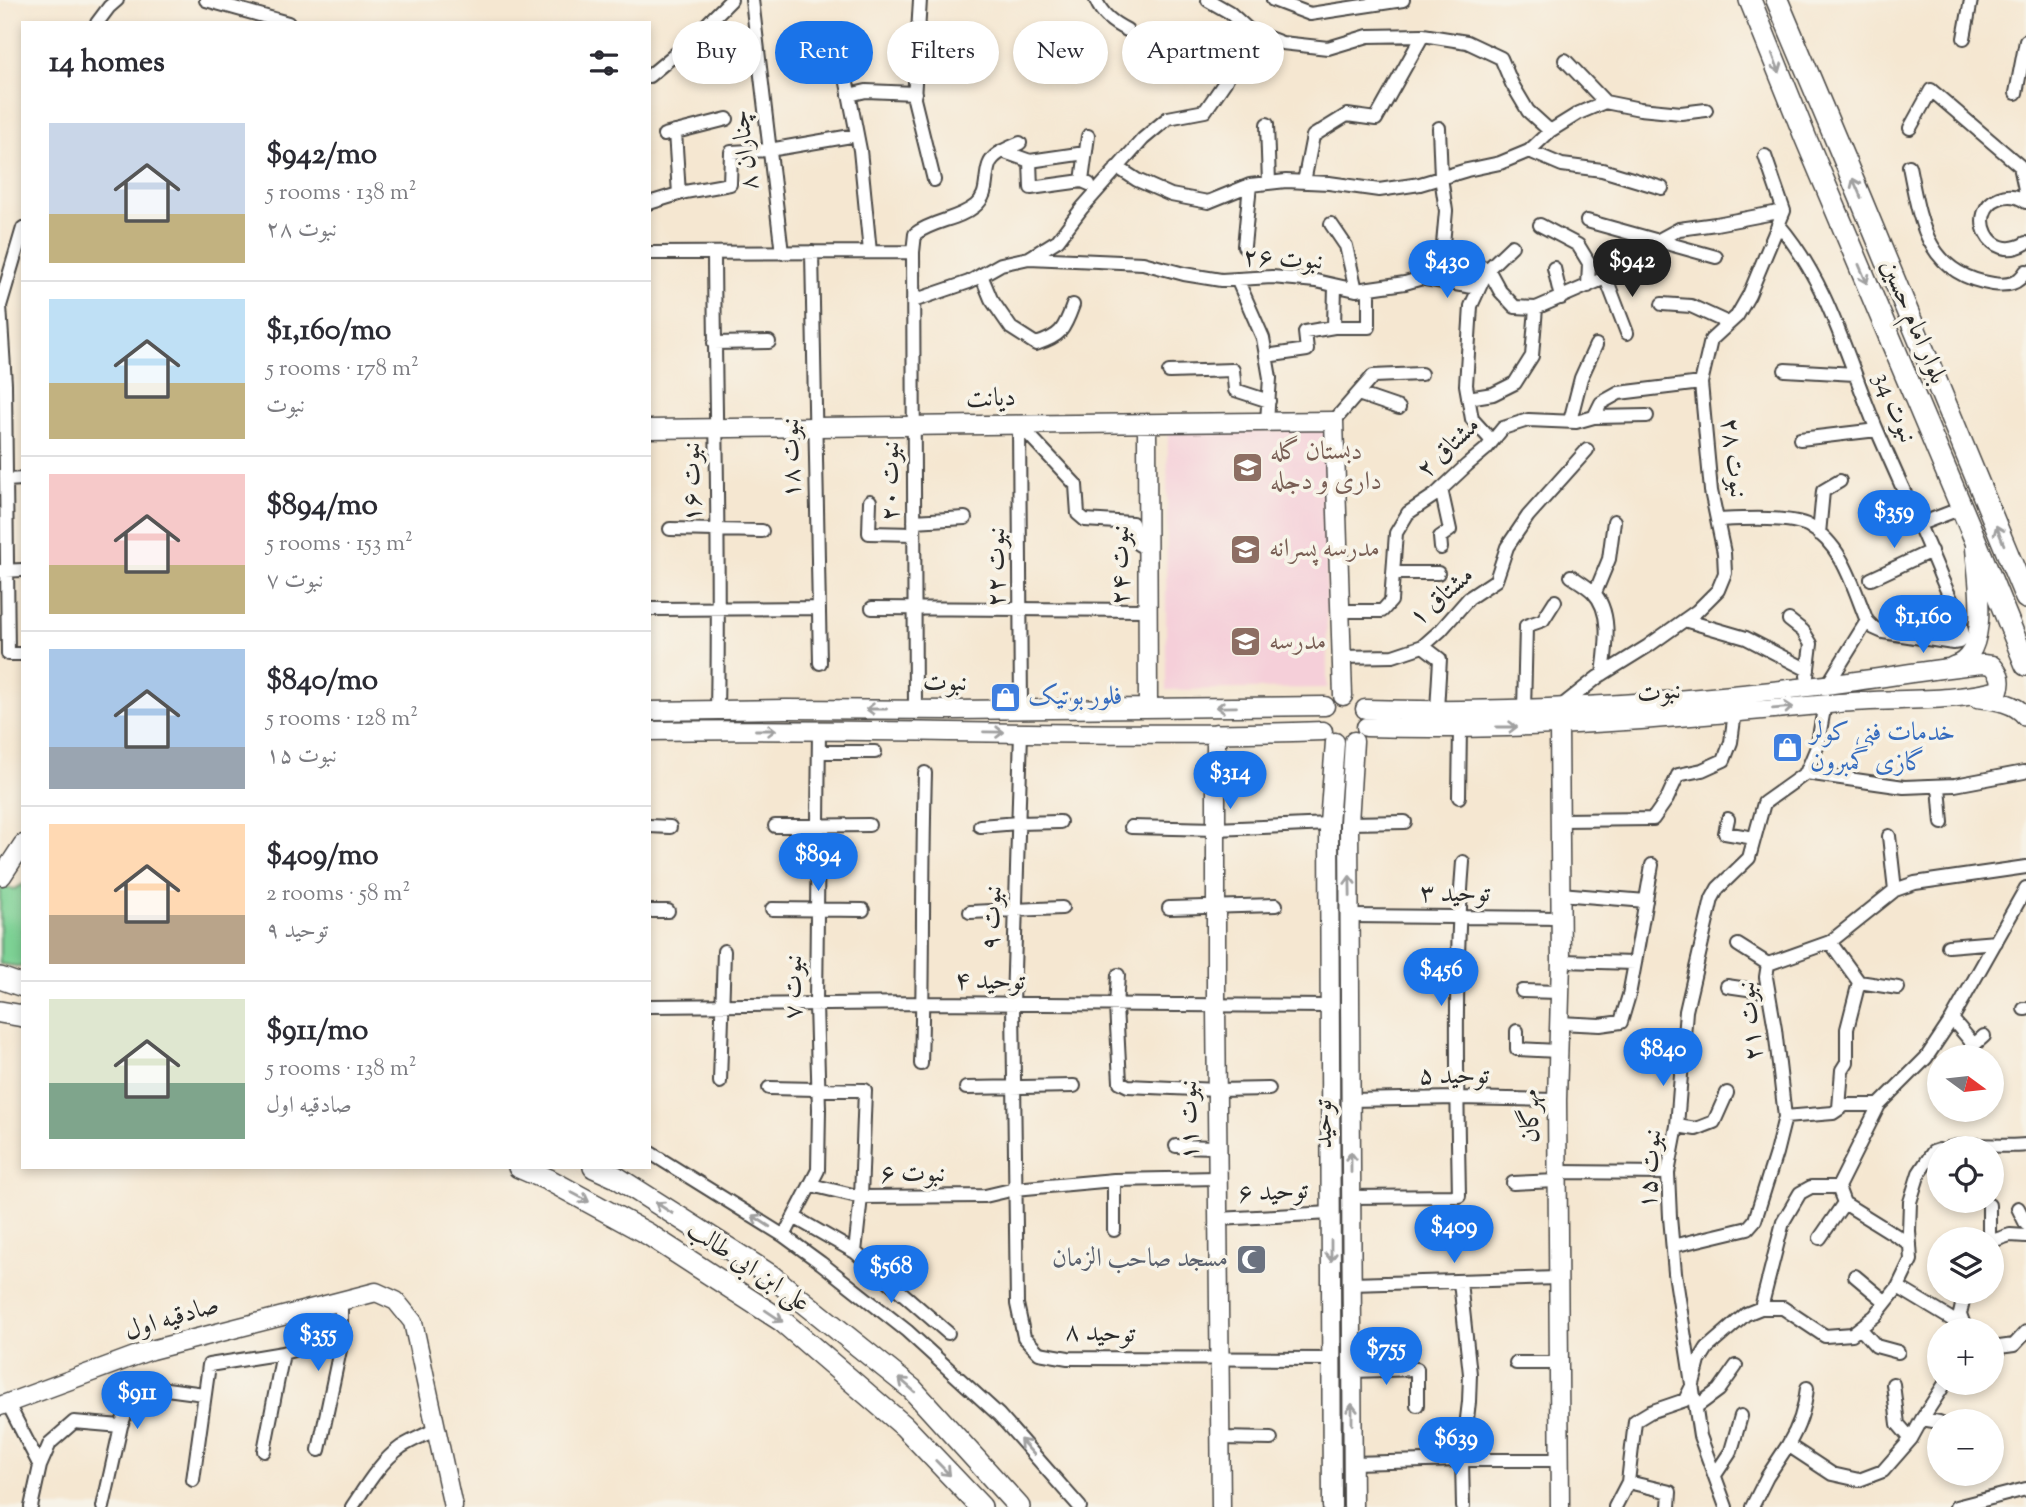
<!DOCTYPE html>
<meta charset="utf-8">
<style>
:root{--surface:#fff;--page:#f7f7f7;--text:#2b2b33;--muted:#7c7c81;--line:#e1e1e2;--accent:#1a73e8}
body{margin:0;font-family:"Sorts Mill Goudy",Amiri,serif;background:var(--page);color:var(--text);height:100vh;display:flex;flex-direction:column;font-size:26px;white-space:nowrap}
*{box-sizing:border-box;margin:0}
p{font-size:23px;color:var(--muted)}
.icon{flex:none;width:38px;height:38px;fill:none;stroke:currentColor;stroke-width:2;stroke-linecap:round;stroke-linejoin:round}
.map{position:relative;flex:1;overflow:hidden}
.drawer{position:absolute;left:21px;top:21px;width:630px;height:1148px;display:flex;flex-direction:column;background:var(--surface);border-radius:0px;box-shadow:0 4px 10px #0003}
.drawer>*{flex:none}
.top-card{position:absolute;left:672px;top:21px;width:665px;height:63px;display:flex;gap:14px}
.needle{width:46px;rotate:105deg}
.buttons{position:absolute;left:1927px;top:1045px;display:grid;gap:14px}
.buttons a{display:grid;place-items:center;width:77px;height:77px;border-radius:50%;background:var(--surface);box-shadow:0 4px 10px #0003;font-size:35px}
.price{position:absolute;translate:-50% -60px;padding:0 16px;border-radius:24px;background:var(--accent);color:#fff;font-size:23px;line-height:46px;filter:drop-shadow(0 2px 4px #0008)}
.price::after{content:'';position:absolute;left:50%;top:42px;width:21px;height:16px;margin-left:-10px;background:inherit;clip-path:polygon(0 0,100% 0,50% 100%)}
.price.on{background:#222;color:#fff}
ul{padding:0;list-style:none}
li{display:flex;align-items:center;gap:21px;height:175px;padding:0 28px}
li+li{border-top:2px solid var(--line)}
li span{display:grid;place-items:center;flex:none;width:196px;height:140px;border-radius:0px;color:#555}
li>.icon{margin-inline-start:auto}
span .icon{width:84px;height:84px;fill:#fffc;stroke-width:1}
li b{font-size:30px}
h2{display:flex;justify-content:space-between;align-items:center;height:84px;padding:0 28px;font-size:30px}
.pill{padding:0 24px;border-radius:32px;background:var(--surface);box-shadow:0 4px 10px #0003;font-size:24px;line-height:63px}
.pill.on{background:var(--accent);color:#fff}
.map>svg:first-child{display:block}
.built{fill:#f5cfd9}
.green{fill:#7dd194;stroke:#547e60;stroke-width:2}
.lines{fill:none;stroke-linecap:round;stroke-linejoin:round}
.street-casing{stroke:#494744;stroke-width:16}
.secondary-casing{stroke:#494744;stroke-width:21}
.primary-casing{stroke:#494744;stroke-width:24}
.street{stroke:#fff;stroke-width:12}
.secondary{stroke:#fff;stroke-width:18}
.primary{stroke:#fff;stroke-width:21}
.oneway{stroke:#a0a0a0}
.labels{text-anchor:middle;dominant-baseline:central;stroke-width:7;stroke-linejoin:round;paint-order:stroke}
.street-label{font-size:26px;fill:#2b2b2b;stroke:#f7f3e8}
.education-label{font-size:26px;fill:#785e54;stroke:#f7f3e8;text-anchor:start}
.shop-label{font-size:26px;fill:#366cbe;stroke:#f7f3e8;text-anchor:start}
.worship-label{font-size:26px;fill:#5b616d;stroke:#f7f3e8;text-anchor:end}
</style>
<div class="map">
<svg width="2026" height="1507" viewBox="0 0 2026 1507">
<rect width="100%" height="100%" fill="#f7f3e8"/>
<filter id="ink" filterUnits="userSpaceOnUse"><feTurbulence type="fractalNoise" baseFrequency=".0143" numOctaves="2"/><feDisplacementMap in="SourceGraphic" scale="14" xChannelSelector="R" yChannelSelector="G"/><feConvolveMatrix kernelMatrix="1 2 1 2 8 2 1 2 1" color-interpolation-filters="sRGB"/></filter>
<filter id="wash" filterUnits="userSpaceOnUse"><feTurbulence type="fractalNoise" baseFrequency=".00686" numOctaves="4" result="noise"/><feDisplacementMap in="SourceGraphic" scale="28" xChannelSelector="R" yChannelSelector="G"/><feGaussianBlur stdDeviation="1.57" result="paint"/><feColorMatrix in="noise" values="0 0 0 0 0 0 0 0 0 0 0 0 0 0 0 0 0 1.4 0 .05"/><feComposite in="paint" operator="in"/></filter>
<g filter="url(#wash)">
<rect width="100%" height="100%" fill="#f5e7d1"/>
<path class="built" d="M1326,430l1,258 -161,2v-95l2,-163z"/>
<path class="green" d="M23,884v83l-23,-3v-77l15,2z"/>
</g>
<g filter="url(#ink)">
<g class="lines">
<defs>
<path id="street" d="M206,0l82,23
M752,0l30,253
M920,0l-6,99 20,81
M1096,0c6,15 17,23 31,30
M1208,0l21,12 21,19 32,12 46,5 40,-12 55,-1 44,7 34,16 11,26 16,27 22,20
M1273,0l37,14 93,-14
M97,23l12,-16 8,-7
M1964,38l7,-38
M842,57l18,93 10,102
M1565,60l40,42
M649,76l35,-29 47,-47
M2016,93l10,-52
M849,95l17,-4 49,2
M1267,124l2,59
M1910,128l21,-38 89,76 6,28
M675,132l4,62
M664,135l63,-16
M1088,136l-6,45 7,3
M1002,151l28,10 55,-8
M1529,151l33,14 40,5 60,18
M1030,161l1,27 51,-7
M1909,166c11,55 17,108 84,118 15,2 25,0 33,-13
M1117,167l20,13 34,15 37,7 42,-17 36,-4 43,2 50,7 41,-6 47,-14 33,-7 29,-12 21,-20 29,-18 26,-11 35,7 41,4 25,-3
M1304,182l9,-46 34,-21 29,4 47,-84
M2026,202c-8,-6 -17,-8 -27,-4 -33,13 -10,67 27,45
M649,203l36,-11 45,-8 1,-32 38,-2 88,-15
M1587,221l129,36
M1331,224l15,22 10,44
M1778,224c51,59 69,136 99,206 21,49 44,97 64,147 8,19 20,40 22,60l-4,5 -6,1 -70,-11 -9,-4 -7,-7
M1540,225l38,20 11,18 -1,23
M23,228l-23,78 5,78 3,270h15
M1244,246l6,-61
M812,252l8,411
M649,253l264,-1
M714,253c1,153 6,305 3,458
M1442,255l22,5 24,9 12,22 15,16 21,1 83,-36 23,-23 37,-20 37,-5 68,-13
M1029,258l114,5 41,11 37,6 51,-3 44,4 40,9 49,-7 28,-8 9,-20 4,-44 -5,-34 -2,-49
M1554,268l7,30
M981,275l10,24 20,29 25,16c25,-8 28,-14 37,-39
M1606,278l21,55
M1237,279l26,59 7,40 -3,43
M1425,279l54,9
M913,301l56,-19 32,-18 28,-6 29,-18 24,-32 61,-69 25,-21 37,-7 20,-29 25,-51
M1662,304l29,2 37,17
M1334,327h35v-39
M714,343l55,-1
M1266,356l41,-6 -2,-18 29,-5 1,-41
M1785,370l70,4
M1169,372l64,-2 2,20 34,11
M1358,394l41,14
M1468,398l25,-4 22,-11 17,-27 4,-48
M1594,417l53,-1
M1334,421l39,-45 48,-2
M1570,421l11,-43 15,-33
M1019,424l2,285
M1019,424l57,61 2,29 7,6 47,3 6,21 9,5
M1800,439l77,-9
M1492,441l-20,-22 -6,-34 5,-79 17,-37 24,-23
M6,480l17,-1
M1441,489l9,41 -10,7 1,11
M870,501l-1,32 45,1
M1718,520c23,-1 72,-4 91,6 34,19 44,61 58,95l-39,63
M914,521l51,-3
M1920,524l42,-16
M670,529l92,2
M1819,534l4,-43 17,-10
M0,571l23,-1
M1393,573h45
M1571,576c7,5 16,10 22,16 20,20 13,57 10,82
M1871,579l60,-28
M1595,593l14,-34 5,-38
M872,608l275,2
M649,609l170,-1
M1340,611h42l9,-10 5,-68 12,-20 27,-18 32,-30 19,-16 17,-21 25,-8 48,2 18,-5 7,-14 18,-10 82,-10
M1684,620l62,18 62,32
M1789,620l14,11 8,13 -4,32
M1423,646l17,13 -3,51
M1341,657l52,-1 30,-10 18,-16 28,-32 27,-18 11,-33 21,-31 59,-66
M1559,708l39,-31 50,-31 49,-35 21,-21 7,-17 -1,-20 -13,-62 -10,-108 10,-43 26,-24 12,-21 35,-84 -19,-55
M915,710l-2,-458 2,-18c18,-14 43,-14 60,-28 14,-11 9,-26 14,-41 4,-12 20,-17 31,-22
M1524,710l2,-84 17,-6 12,-19
M1021,732l-8,273 4,299 7,33 15,16 29,5 264,1
M819,752h56
M1806,773l98,14 51,-2 69,-13
M1939,786l3,37
M1459,797l1,-70
M1728,819l-3,14 29,5
M1560,820l93,-1 14,-20 11,-24 24,-5 22,-10 7,-18 4,-30
M1349,823l56,-1
M649,826l21,1
M775,826l94,-1
M980,826l38,-3 42,-1
M1131,827l85,2 113,-5
M1889,836l6,54
M1560,894l86,7
M1169,908l107,-3
M772,909l91,1
M649,911h19
M970,912l92,-4
M1350,916l210,2
M1830,942l29,40 39,6
M1738,945l30,19
M1948,946l48,-4
M1561,961l74,2 17,-98
M1118,975l-2,31 4,76 8,4 89,4 52,-1
M1727,986l41,6
M1522,991l38,1
M649,1006l274,-3 407,3
M2024,1009h2
M1952,1019l22,26 10,-9
M1559,1023l41,2 21,-3 8,-27 6,-32
M1517,1031v18l41,2
M921,1064c3,-97 1,-194 4,-291
M720,1082l4,-131
M769,1088l96,2 -4,107 -6,55 -61,-35
M966,1088l108,-2
M1350,1100l107,-2 100,2
M1839,1108l3,-38 5,-8v-33l12,-47
M1785,1117l48,-4 12,-8h34
M1677,1126l19,3 18,-7 13,-29
M1176,1146l41,1
M1949,1148c25,-6 51,0 77,-3
M649,1152l135,84 37,27 86,68 92,84 81,92
M1557,1172l111,1
M1114,1180v50
M1513,1183l44,-2
M811,1185l50,12 124,-1 30,-7 99,-9 103,-2
M1838,1187l6,16 66,41
M1351,1197l108,-1c-2,-111 -5,-223 4,-334
M1989,1205v34
M2018,1208l8,16
M1218,1219l113,-6
M784,1236l34,-66 1,-61 -3,-104 3,-275
M1820,1238l24,-35
M1992,1241l18,-6 16,1
M1673,1246l75,-18 7,-8 21,-67 9,-36 -10,-88 -9,-52 2,-13 62,-22 65,-52 20,-7 111,-16
M855,1252l93,81
M1855,1276l31,26
M1460,1282l10,92 -1,28 -7,58 1,47
M1351,1284l206,-6
M1898,1287l68,41
M1965,1292l-5,22 6,16
M1761,1308l22,-86 17,-29 11,-6h27l41,-82 47,-47 26,-39 74,-131
M1860,1328l16,18 22,6
M1992,1348l22,-3 12,-13
M283,1353l58,-16
M1516,1363h42
M1352,1371l65,-2v36
M1893,1384l5,40 13,15
M8,1404l32,62 -9,41
M1696,1407l23,-17 17,-24
M1922,1419l17,3
M1220,1438l51,1
M1788,1445c11,-18 17,-36 19,-57
M319,1450l22,-105v-45
M1353,1463l109,-3h97
M40,1466l10,-23 24,-21 47,4
M1715,1475l16,-24 10,-35
M193,1480l16,-115 74,-12 -19,98
M1628,1482l42,10 -1,15
M103,1507l18,-81 13,-35 25,-3 45,6
M352,1507c14,-21 28,-45 49,-60 11,-7 24,-12 35,-18
M1615,1507l13,-25 7,-61 15,-9 35,-12 8,-16 6,-23 8,-13 39,-34 15,-6h22l42,28 27,-2 23,-18 23,-29 13,-27 -2,-29 1,-29 9,-29 14,-21 6,-2
M1726,1507l-26,-71 -25,-163 -5,-56 -2,-44 9,-47 9,-115 26,-112 6,-11 31,-30 15,-55 42,-30 11,-26 8,-43
M1752,1507l15,-30 21,-32 44,29 27,6 24,-9 28,-32 11,-20 24,-37
M1956,1507l70,-18"/>
<path id="secondary" d="M1147,423l1,285
M649,429l685,-8 9,275
M1953,666c39,-10 24,-88 22,-118
M1977,698c17,2 38,4 49,19
M1365,709c154,5 307,-6 460,-24 53,-6 105,-16 158,-21l9,1c7,8 11,14 7,25 -49,13 -109,8 -160,13 -157,15 -315,29 -473,24
M649,711l137,-2 168,1 371,-4
M1559,726l2,235 -4,139 3,407
M649,731c225,-4 450,8 674,0
M1216,733v274l5,500
M2,876l21,-32
M0,1406l151,-56 225,-58 20,9 17,21 40,185
M1332,1507l-3,-683 6,-82
M1353,1507l-4,-684 5,-82"/>
<path id="primary" d="M1750,0l56,139 168,398 52,128
M1777,0l83,197 166,401
M0,978l23,8
M0,1012l23,4
M519,1167l30,13 99,54 134,87 122,105 77,81
M594,1167l22,10 154,98 142,114 107,118"/>
</defs>
<use href="#street" class="street-casing"/>
<use href="#secondary" class="secondary-casing"/>
<use href="#primary" class="primary-casing"/>
<use href="#street" class="street"/>
<use href="#secondary" class="secondary"/>
<use href="#primary" class="primary"/>
</g>
<defs><path id="oneway-shaft" d="M-6 0H5M1.5-3L5.5 0L1.5 3" fill="none" stroke-width="1.6" stroke-linecap="round" stroke-linejoin="round" transform="scale(1.75)"/></defs>
<g class="oneway">
<use href="#oneway-shaft" transform="translate(1776 63) rotate(69)"/>
<use href="#oneway-shaft" transform="translate(1857 188) rotate(-113)"/>
<use href="#oneway-shaft" transform="translate(1863 274) rotate(67)"/>
<use href="#oneway-shaft" transform="translate(2000 535) rotate(-112)"/>
<use href="#oneway-shaft" transform="translate(1226 707) rotate(179)"/>
<use href="#oneway-shaft" transform="translate(1783 708) rotate(-5)"/>
<use href="#oneway-shaft" transform="translate(876 709) rotate(-180)"/>
<use href="#oneway-shaft" transform="translate(1507 727)"/>
<use href="#oneway-shaft" transform="translate(766 730)"/>
<use href="#oneway-shaft" transform="translate(994 732) rotate(1)"/>
<use href="#oneway-shaft" transform="translate(1350 886) rotate(-91)"/>
<use href="#oneway-shaft" transform="translate(1351 1162) rotate(-90)"/>
<use href="#oneway-shaft" transform="translate(580 1197) rotate(28)"/>
<use href="#oneway-shaft" transform="translate(664 1208) rotate(-147)"/>
<use href="#oneway-shaft" transform="translate(761 1221) rotate(-147)"/>
<use href="#oneway-shaft" transform="translate(1331 1251) rotate(90)"/>
<use href="#oneway-shaft" transform="translate(774 1316) rotate(34)"/>
<use href="#oneway-shaft" transform="translate(907 1385) rotate(-139)"/>
<use href="#oneway-shaft" transform="translate(1352 1414) rotate(-90)"/>
<use href="#oneway-shaft" transform="translate(1027 1447) rotate(-132)"/>
<use href="#oneway-shaft" transform="translate(943 1468) rotate(46)"/>
</g>
</g>
<defs>
<symbol id="school-square" viewBox="-11 -11 22 22"><rect x="-9" y="-9" width="18" height="18" rx="4" fill="#8d6e63" stroke="#f7f3e8"/><path d="M0-5L7-2L0 1L-7-2ZM-4 1L0 2.5L4 1V4Q0 6-4 4Z" fill="#fff"/></symbol>
<symbol id="shop-square" viewBox="-11 -11 22 22"><rect x="-9" y="-9" width="18" height="18" rx="4" fill="#3f7fe0" stroke="#f7f3e8"/><path d="M-5-2.5h2.3a2.7 3.5 0 0 1 5.4 0H5L5.5 6h-11ZM-1.5-2.5h3a1.5 2.3 0 0 0-3 0Z" fill="#fff"/></symbol>
<symbol id="mosque-square" viewBox="-11 -11 22 22"><rect x="-9" y="-9" width="18" height="18" rx="4" fill="#6b7280" stroke="#f7f3e8"/><path d="M3.5-4.9A6 6 0 1 0 3.5 4.9A5 5 0 1 1 3.5-4.9Z" fill="#fff"/></symbol>
</defs>
<g fill-rule="evenodd">
<use href="#school-square" x="1230" y="450" width="35" height="35"/>
<use href="#school-square" x="1228" y="532" width="35" height="35"/>
<use href="#school-square" x="1228" y="624" width="35" height="35"/>
<use href="#shop-square" x="988" y="680" width="35" height="35"/>
<use href="#shop-square" x="1770" y="730" width="35" height="35"/>
<use href="#mosque-square" x="1234" y="1242" width="35" height="35"/>
</g>
<g class="labels">
<g class="street-label">
<text transform="translate(746 150) rotate(-97)">چناران ۸</text>
<text transform="translate(1283 260) rotate(3)">نبوت ۲۶</text>
<text transform="translate(1913 322) rotate(67)">بلوار امام حسین</text>
<text transform="translate(991 399) rotate(-1)">دیانت</text>
<text transform="translate(1894 408) rotate(67)">نبوت 34</text>
<text transform="translate(1449 448) rotate(-44)">مشتاق ۲</text>
<text transform="translate(792 458) rotate(-91)">نبوت ۱۸</text>
<text transform="translate(1733 458) rotate(83)">نبوت ۲۸</text>
<text transform="translate(891 481) rotate(-90)">نبوت ۲۰</text>
<text transform="translate(693 482) rotate(-91)">نبوت ۱۶</text>
<text transform="translate(1121 565) rotate(-90)">نبوت ۲۴</text>
<text transform="translate(997 567) rotate(-90)">نبوت ۲۲</text>
<text transform="translate(1442 597) rotate(-41)">مشتاق ۱</text>
<text x="945" y="683">نبوت</text>
<text transform="translate(1659 693) rotate(-5)">نبوت</text>
<text x="1455" y="894">توحید ۳</text>
<text transform="translate(993 918) rotate(-88)">نبوت ۹</text>
<text transform="translate(990 982) rotate(1)">توحید ۴</text>
<text transform="translate(794 987) rotate(-90)">نبوت ۷</text>
<text transform="translate(1751 1021) rotate(-96)">نبوت ۲۱</text>
<text x="1454" y="1076">توحید ۵</text>
<text transform="translate(1531 1116) rotate(-90)">مهرگان</text>
<text transform="translate(1190 1120) rotate(-91)">نبوت ۱۱</text>
<text transform="translate(1324 1124) rotate(-90)">توحید</text>
<text transform="translate(1651 1169) rotate(-86)">نبوت ۱۵</text>
<text x="913" y="1174">نبوت ۶</text>
<text transform="translate(1273 1193) rotate(-3)">توحید ۶</text>
<text transform="translate(748 1267) rotate(34)">علی ابن ابی طالب</text>
<text transform="translate(172 1319) rotate(-17)">صادقیه اول</text>
<text transform="translate(1100 1334) rotate(2)">توحید ۸</text>
</g>
<g class="education-label">
<text x="1270" y="452">دبستان گله<tspan x="1270" dy="30">داری و دجله</tspan></text>
<text x="1269" y="549">مدرسه پسرانه</text>
<text x="1269" y="642">مدرسه</text>
</g>
<g class="shop-label">
<text x="1028" y="697">فلور بوتیک</text>
<text x="1810" y="733">خدمات فنی کولر<tspan x="1810" dy="30">گازی گمبرون</tspan></text>
</g>
<g class="worship-label">
<text x="1228" y="1259">مسجد صاحب الزمان</text>
</g>
</g>
</svg>
<div class="buttons">
<a><svg class="needle" viewBox="-14 -14 28 28"><path d="M0-13l5 13h-10z" fill="#e53935"/><path d="M0 13l5-13h-10z" fill="#7c7c81"/></svg></a>
<a><svg class="icon" aria-label="locate" viewBox="0 0 24 24"><circle cx="12" cy="12" r="6"/><path d="M12 2v4M12 18v4M2 12h4M18 12h4"/></svg></a>
<a><svg class="icon" aria-label="layers" viewBox="0 0 24 24"><path d="M12 4l9 5-9 5-9-5zM3 14l9 5 9-5"/></svg></a>
<a>+</a>
<a>−</a>
</div>
<b class="price on" style="left:1632px;top:299px">$942</b>
<b class="price" style="left:1447px;top:300px">$430</b>
<b class="price" style="left:1894px;top:550px">$359</b>
<b class="price" style="left:1923px;top:655px">$1,160</b>
<b class="price" style="left:1230px;top:811px">$314</b>
<b class="price" style="left:818px;top:893px">$894</b>
<b class="price" style="left:1441px;top:1008px">$456</b>
<b class="price" style="left:1663px;top:1088px">$840</b>
<b class="price" style="left:1454px;top:1265px">$409</b>
<b class="price" style="left:891px;top:1305px">$568</b>
<b class="price" style="left:318px;top:1373px">$355</b>
<b class="price" style="left:1386px;top:1387px">$755</b>
<b class="price" style="left:137px;top:1431px">$911</b>
<b class="price" style="left:1456px;top:1477px">$639</b>
<div class="top-card">
<a class="pill">Buy</a>
<a class="pill on">Rent</a>
<a class="pill">Filters</a>
<a class="pill">New</a>
<a class="pill">Apartment</a>
</div>
<section class="drawer">
<h2>14 homes<svg class="icon" aria-label="filters" viewBox="0 0 24 24"><path d="M4 7h16M4 17h16"/><circle cx="9" cy="7" r="2"/><circle cx="15" cy="17" r="2"/></svg></h2>
<ul>
<li><span style="background:linear-gradient(#c9d6e8 65%,#c2b280 0)"><svg class="icon" aria-label="home" viewBox="0 0 24 24"><path d="M3 11l9-7 9 7M6 9v11h12V9"/></svg></span><div><b>$942/mo</b><p>5 rooms · 138 m²</p><p>نبوت ۲۸</p></div></li>
<li><span style="background:linear-gradient(#bfe0f5 60%,#c2b280 0)"><svg class="icon" aria-label="home" viewBox="0 0 24 24"><path d="M3 11l9-7 9 7M6 9v11h12V9"/></svg></span><div><b>$1,160/mo</b><p>5 rooms · 178 m²</p><p>نبوت</p></div></li>
<li><span style="background:linear-gradient(#f6c9c9 65%,#c2b280 0)"><svg class="icon" aria-label="home" viewBox="0 0 24 24"><path d="M3 11l9-7 9 7M6 9v11h12V9"/></svg></span><div><b>$894/mo</b><p>5 rooms · 153 m²</p><p>نبوت ۷</p></div></li>
<li><span style="background:linear-gradient(#a9c7e8 70%,#9aa5b1 0)"><svg class="icon" aria-label="home" viewBox="0 0 24 24"><path d="M3 11l9-7 9 7M6 9v11h12V9"/></svg></span><div><b>$840/mo</b><p>5 rooms · 128 m²</p><p>نبوت ۱۵</p></div></li>
<li><span style="background:linear-gradient(#ffd9b3 65%,#b9a48a 0)"><svg class="icon" aria-label="home" viewBox="0 0 24 24"><path d="M3 11l9-7 9 7M6 9v11h12V9"/></svg></span><div><b>$409/mo</b><p>2 rooms · 58 m²</p><p>توحید ۹</p></div></li>
<li><span style="background:linear-gradient(#dfe7d0 60%,#7fa58c 0)"><svg class="icon" aria-label="home" viewBox="0 0 24 24"><path d="M3 11l9-7 9 7M6 9v11h12V9"/></svg></span><div><b>$911/mo</b><p>5 rooms · 138 m²</p><p>صادقیه اول</p></div></li>
</ul>
</section>
</div>
